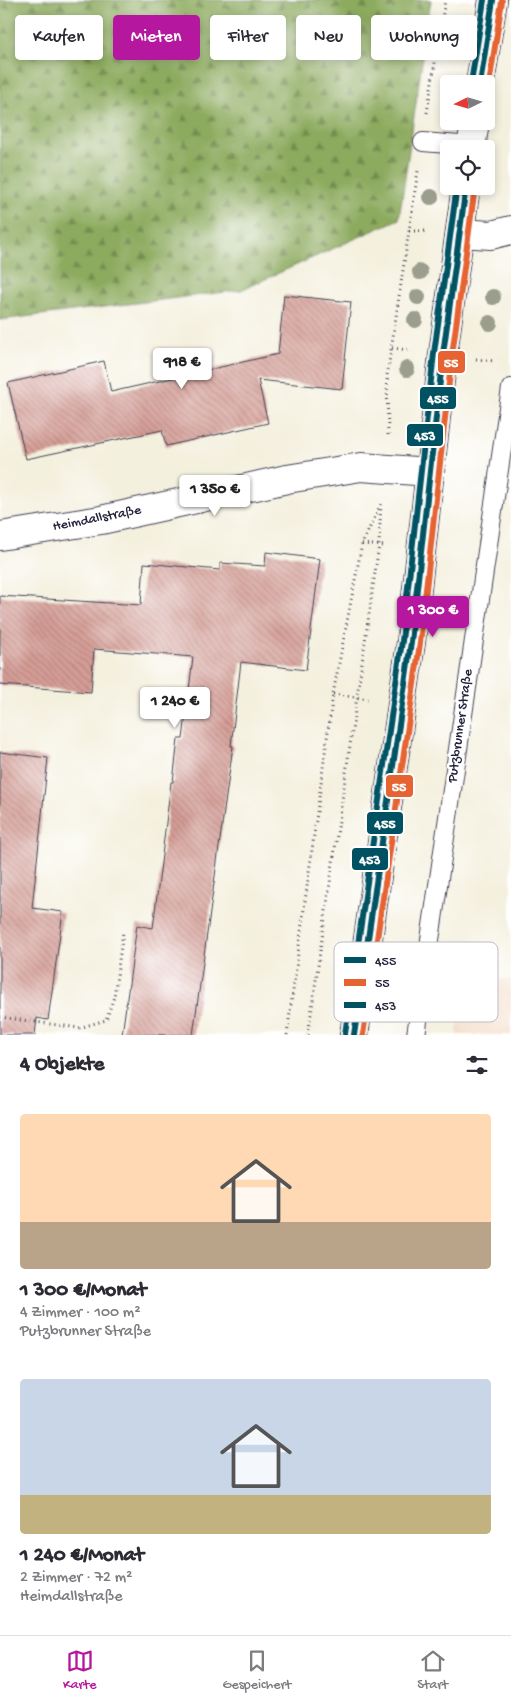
<!DOCTYPE html>
<html lang="de">
<meta charset="utf-8">
<style>
:root{--surface:#fff;--page:#f2f2f3;--text:#2b2b33;--muted:#7c7c81;--line:#e1e1e2;--accent:#b5179e}
body{margin:0;font-family:"Gochi Hand",sans-serif;background:var(--page);color:var(--text);height:100vh;display:flex;flex-direction:column;font-size:19px;white-space:nowrap}
*{box-sizing:border-box;margin:0}
p{font-size:16px;color:var(--muted)}
.icon{flex:none;width:28px;height:28px;fill:none;stroke:currentColor;stroke-width:2;stroke-linecap:round;stroke-linejoin:round}
.map{position:relative;height:1035px;overflow:hidden}
.drawer{display:flex;flex-direction:column;background:var(--surface);flex:1}
.drawer>*{flex:none}
.top-card{position:absolute;left:15px;top:15px;width:481px;height:45px;display:flex;gap:10px}
.needle{width:32px;rotate:265deg}
.fabs{position:absolute;left:440px;top:75px;display:grid;gap:10px}
.fabs a{display:grid;place-items:center;width:55px;height:55px;border-radius:5px;background:var(--surface);box-shadow:0 2px 8px #0003;font-size:25px}
.price{position:absolute;translate:-50% -42px;padding:0 11px;border-radius:5px;background:#fff;color:#222;font-size:16px;line-height:32px;filter:drop-shadow(0 1px 2px #0008)}
.price::after{content:'';position:absolute;left:50%;top:30px;width:15px;height:11px;margin-left:-8px;background:inherit;clip-path:polygon(0 0,100% 0,50% 100%)}
.price.active{background:var(--accent);color:#fff}
ul{padding:0;list-style:none}
li{display:grid;align-content:center;gap:10px;height:265px;padding:0 20px}
li span{display:grid;place-items:center;height:155px;border-radius:5px;color:#555}
li>.icon{margin-inline-start:auto}
span .icon{width:90px;height:90px;fill:#fffc;stroke-width:1}
li b{font-size:21px}
h2{display:flex;justify-content:space-between;align-items:center;height:60px;padding:0 20px;font-size:21px}
.tag{padding:0 18px;border-radius:5px;background:var(--surface);box-shadow:0 2px 8px #0003;font-size:18px;line-height:45px}
.tag.active{background:var(--accent);color:#fff}
.tabs{display:flex;justify-content:space-around;align-items:center;height:70px;border-top:1px solid var(--line);background:var(--surface);font-size:14px;color:var(--muted)}
.tabs a{display:grid;justify-items:center;gap:2px}
.tabs .active{color:var(--accent)}
.map>svg:first-child{display:block}
.built{fill:#f2d5bd}
.forest{fill:url(#forest-firs);stroke:#58664c}
.building{fill:url(#building-back-hatch)}
.lines{fill:none;stroke-linecap:round;stroke-linejoin:round}
.lane-casing{stroke:#424153;stroke-width:20}
.street-casing{stroke:#424153;stroke-width:30}
.secondary-casing{stroke:#424153;stroke-width:30}
.path{stroke:#424153;stroke-width:3;stroke-dasharray:1 4;stroke-linecap:butt}
.lane{stroke:#fff;stroke-width:18}
.street{stroke:#fff;stroke-width:28}
.secondary{stroke:#fff;stroke-width:28}
.bus-1-casing{stroke:#fff;stroke-width:10}
.bus-2-casing{stroke:#fff;stroke-width:10}
.bus-3-casing{stroke:#fff;stroke-width:10}
.bus-1{stroke:#005262;stroke-width:6}
.bus-2{stroke:#e66432;stroke-width:6}
.bus-3{stroke:#005262;stroke-width:6}
.tree{fill:#9c9e8d}
.labels{text-anchor:middle;dominant-baseline:central;stroke-width:5;stroke-linejoin:round;paint-order:stroke}
.street-label{font-size:14px;fill:#22223b;stroke:#fff}
.key{fill:#fff;stroke:#bdbdc4;stroke-width:1}
.key-label{font-size:14px;fill:#22223b}
.line-badge{stroke:#fff;stroke-width:2}
.badge-label{font-size:14px;text-anchor:middle;font-weight:bold;fill:#fff}
</style>
<div class="map">
<svg width="511" height="1035" viewBox="0 0 511 1035">
<defs>
<pattern id="forest-firs" width="22" height="20" patternUnits="userSpaceOnUse" patternTransform="scale(1.25)"><rect width="22" height="20" fill="#8dab5e"/><path d="M5 1l3.5 6h-7zM16 11l3.5 6h-7z" fill="#738b4f"/></pattern>
<pattern id="building-back-hatch" width="6" height="6" patternUnits="userSpaceOnUse" patternTransform="scale(1.25)"><rect width="6" height="6" fill="#d69e96"/><path d="M-1 5l2 2M0 0l6 6M5-1l2 2" fill="none" stroke="#ad807c"/></pattern>
</defs>
<rect width="100%" height="100%" fill="#fff"/>
<filter id="ink" filterUnits="userSpaceOnUse"><feTurbulence type="fractalNoise" baseFrequency=".02" numOctaves="2"/><feDisplacementMap in="SourceGraphic" scale="10" xChannelSelector="R" yChannelSelector="G"/><feConvolveMatrix kernelMatrix="1 2 1 2 8 2 1 2 1" color-interpolation-filters="sRGB"/></filter>
<filter id="wash" filterUnits="userSpaceOnUse"><feTurbulence type="fractalNoise" baseFrequency=".0096" numOctaves="4" result="noise"/><feDisplacementMap in="SourceGraphic" scale="20" xChannelSelector="R" yChannelSelector="G"/><feGaussianBlur stdDeviation="1.12" result="paint"/><feColorMatrix in="noise" values="0 0 0 0 0 0 0 0 0 0 0 0 0 0 0 0 0 1.4 0 .05"/><feComposite in="paint" operator="in"/></filter>
<g filter="url(#wash)">
<rect width="100%" height="100%" fill="#f4f0de"/>
<path class="built" d="M464,975l47,5v55h-54z"/>
<path class="forest" d="M0,0h431l-32,219 -158,71 -241,30z"/>
<g id="blocks">
<path class="building" d="M284,295l67,7 -9,87 -84,-9 10,43 -102,23 -4,-16 -136,29 -18,-76 96,-22 7,31 167,-38z
M266,552l54,7 -14,111 -65,-8 -10,84h2l-40,289h-71l15,-110 16,3 18,-146h2l5,-43h5l10,-82 -99,-8 -3,43 -91,-7v-89l141,9 3,-42 76,7v-7l45,3z
M0,752l48,6 -16,150 31,4 -15,108 -11,-2 -2,17h-35z"/>
</g>
</g>
<g filter="url(#ink)">
<use href="#blocks" fill-opacity="0" stroke="#424153" stroke-width="1"/>
<g class="lines">
<defs>
<path id="lane" d="M423,142l49,4
M416,1035l95,-647"/>
<path id="street" d="M460,233l31,2 20,-5
M0,536l101,-16 186,-41 74,-12 69,5"/>
<path id="secondary" d="M480,84l13,-84
M471,149l4,-28
M354,1035l57,-393 32,-288 23,-168"/>
</defs>
<use href="#lane" class="lane-casing"/>
<use href="#street" class="street-casing"/>
<use href="#secondary" class="secondary-casing"/>
<path class="path" d="M427,113l18,-113
M409,231h17
M392,348l16,2
M476,359l19,2
M388,435l-1,-59 31,-205
M362,544l24,2
M333,694l35,5
M0,1017l79,11 27,-8 8,-23 9,-65
M287,1035l46,-341 29,-150 17,-36
M308,1035l71,-490 2,-42"/>
<use href="#lane" class="lane"/>
<use href="#street" class="street"/>
<use href="#secondary" class="secondary"/>
<defs>
<path id="bus-1" d="M480,84l13,-84
M354,1035l57,-393 32,-288 23,-168"/>
<path id="bus-2" d="M489,85l13,-84
M363,1035l57,-392 32,-288 23,-168"/>
<path id="bus-3" d="M471,83l13,-83
M345,1034l57,-393 32,-288 23,-167"/>
</defs>
<use href="#bus-1" class="bus-1-casing"/>
<use href="#bus-2" class="bus-2-casing"/>
<use href="#bus-3" class="bus-3-casing"/>
<use href="#bus-1" class="bus-1"/>
<use href="#bus-2" class="bus-2"/>
<use href="#bus-3" class="bus-3"/>
</g>
<g class="tree">
<circle cx="431" cy="197" r="8"/>
<circle cx="420" cy="272" r="8"/>
<circle cx="418" cy="297" r="8"/>
<circle cx="493" cy="297" r="8"/>
<circle cx="415" cy="320" r="8"/>
<circle cx="490" cy="323" r="8"/>
<circle cx="407" cy="369" r="8"/>
</g>
</g>
<g class="labels">
<g class="street-label">
<text transform="translate(97 519) rotate(-11)">Heimdallstraße</text>
<text transform="translate(461 726) rotate(-82)">Putzbrunner Straße</text>
</g>
</g>
<rect x="334" y="942" width="164" height="80" rx="8" class="key"/>
<rect x="344" y="957" width="22" height="6" fill="#005262"/>
<rect x="344" y="979" width="22" height="7" fill="#e66432"/>
<rect x="344" y="1002" width="22" height="6" fill="#005262"/>
<g class="key-label">
<text x="375" y="965">455</text>
<text x="375" y="987">55</text>
<text x="375" y="1010">453</text>
</g>
<g class="line-badge">
<rect x="437" y="350" width="29" height="24" rx="5" fill="#e66432"/>
<rect x="419" y="386" width="38" height="24" rx="5" fill="#005262"/>
<rect x="406" y="423" width="38" height="24" rx="5" fill="#005262"/>
<rect x="385" y="774" width="29" height="24" rx="5" fill="#e66432"/>
<rect x="366" y="811" width="38" height="24" rx="5" fill="#005262"/>
<rect x="351" y="847" width="38" height="24" rx="5" fill="#005262"/>
</g>
<g class="badge-label">
<text x="451" y="367">55</text>
<text x="438" y="403">455</text>
<text x="425" y="440">453</text>
<text x="399" y="791">55</text>
<text x="385" y="828">455</text>
<text x="370" y="864">453</text>
</g>
</svg>
<div class="fabs">
<a><svg class="needle" viewBox="-14 -14 28 28"><path d="M0-13l5 13h-10z" fill="#e53935"/><path d="M0 13l5-13h-10z" fill="#7c7c81"/></svg></a>
<a><svg class="icon" aria-label="locate" viewBox="0 0 24 24"><circle cx="12" cy="12" r="6"/><path d="M12 2v4M12 18v4M2 12h4M18 12h4"/></svg></a>
</div>
<b class="price" style="left:182px;top:390px">918 €</b>
<b class="price" style="left:215px;top:517px">1 350 €</b>
<b class="price active" style="left:433px;top:638px">1 300 €</b>
<b class="price" style="left:175px;top:729px">1 240 €</b>
<div class="top-card">
<a class="tag">Kaufen</a>
<a class="tag active">Mieten</a>
<a class="tag">Filter</a>
<a class="tag">Neu</a>
<a class="tag">Wohnung</a>
</div>
</div>
<section class="drawer">
<h2>4 Objekte<svg class="icon" aria-label="filters" viewBox="0 0 24 24"><path d="M4 7h16M4 17h16"/><circle cx="9" cy="7" r="2"/><circle cx="15" cy="17" r="2"/></svg></h2>
<ul>
<li><span style="background:linear-gradient(#ffd9b3 70%,#b9a48a 0)"><svg class="icon" aria-label="home" viewBox="0 0 24 24"><path d="M3 11l9-7 9 7M6 9v11h12V9"/></svg></span><div><b>1 300 €/Monat</b><p>4 Zimmer · 100 m²</p><p>Putzbrunner Straße</p></div></li>
<li><span style="background:linear-gradient(#c9d6e8 75%,#c2b280 0)"><svg class="icon" aria-label="home" viewBox="0 0 24 24"><path d="M3 11l9-7 9 7M6 9v11h12V9"/></svg></span><div><b>1 240 €/Monat</b><p>2 Zimmer · 72 m²</p><p>Heimdallstraße</p></div></li>
</ul>
</section>
<nav class="tabs">
<a class="active"><svg class="icon" aria-label="map" viewBox="0 0 24 24"><path d="M3 6l6-2 6 2 6-2v14l-6 2-6-2-6 2zM9 4v14M15 6v14"/></svg>Karte</a>
<a><svg class="icon" aria-label="saved" viewBox="0 0 24 24"><path d="M7 4h10v16l-5-4-5 4z"/></svg>Gespeichert</a>
<a><svg class="icon" aria-label="home" viewBox="0 0 24 24"><path d="M3 11l9-7 9 7M6 9v11h12V9"/></svg>Start</a>
</nav>
